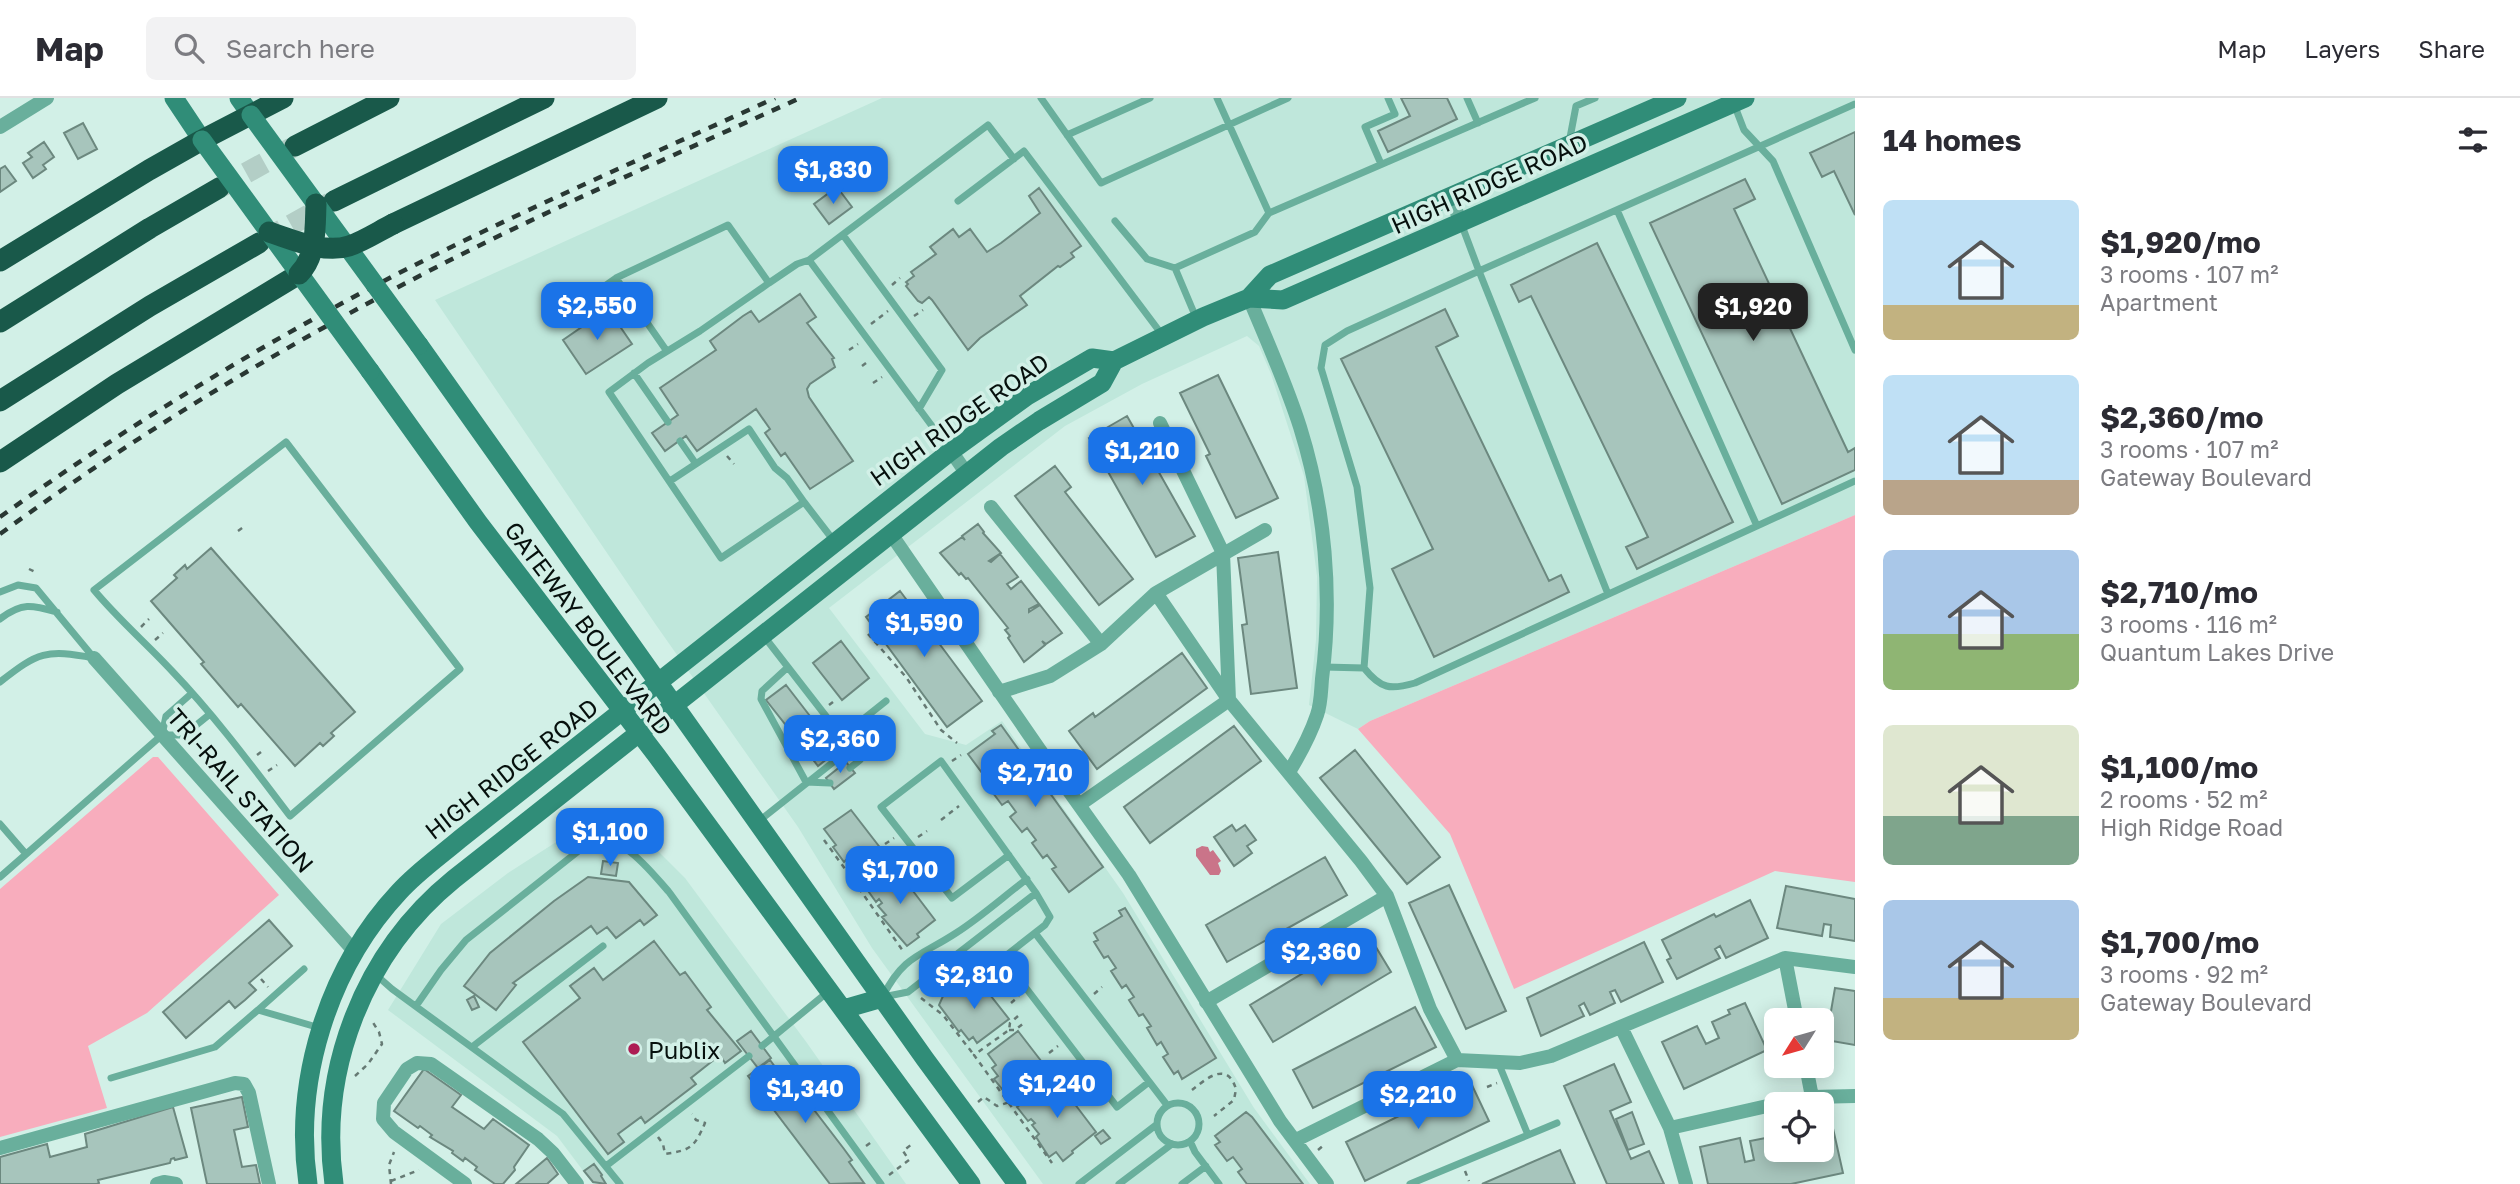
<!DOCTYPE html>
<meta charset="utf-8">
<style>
:root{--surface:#fff;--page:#f2f2f3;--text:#2b2b33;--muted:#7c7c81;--line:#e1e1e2;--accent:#1a73e8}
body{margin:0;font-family:"Golos Text",sans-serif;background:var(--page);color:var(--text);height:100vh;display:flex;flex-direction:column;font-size:26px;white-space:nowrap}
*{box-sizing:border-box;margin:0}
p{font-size:23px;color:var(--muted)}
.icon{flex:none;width:38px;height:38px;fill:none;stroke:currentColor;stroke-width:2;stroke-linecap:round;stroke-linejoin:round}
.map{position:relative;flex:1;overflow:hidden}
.side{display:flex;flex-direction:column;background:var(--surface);width:665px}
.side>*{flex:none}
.needle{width:46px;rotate:233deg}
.tools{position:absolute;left:1764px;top:910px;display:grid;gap:14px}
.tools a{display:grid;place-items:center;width:70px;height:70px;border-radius:10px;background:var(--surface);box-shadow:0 4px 18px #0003;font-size:35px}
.price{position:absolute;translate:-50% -60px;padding:0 16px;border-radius:14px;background:var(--accent);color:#fff;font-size:23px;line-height:46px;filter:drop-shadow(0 2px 4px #0008)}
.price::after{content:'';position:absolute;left:50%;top:42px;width:21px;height:16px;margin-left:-10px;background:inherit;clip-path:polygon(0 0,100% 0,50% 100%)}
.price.current{background:#222;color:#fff}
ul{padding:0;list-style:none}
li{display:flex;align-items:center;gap:21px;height:175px;padding:0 28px}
li span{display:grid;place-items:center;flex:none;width:196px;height:140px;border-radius:10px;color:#555}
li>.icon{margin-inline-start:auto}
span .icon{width:84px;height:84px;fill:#fffc;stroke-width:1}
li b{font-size:30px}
h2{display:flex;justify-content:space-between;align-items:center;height:84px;padding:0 28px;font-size:30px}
header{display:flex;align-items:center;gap:42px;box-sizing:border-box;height:98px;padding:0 35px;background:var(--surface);border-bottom:2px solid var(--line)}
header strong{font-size:33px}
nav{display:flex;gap:38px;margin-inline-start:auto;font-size:24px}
.search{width:490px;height:63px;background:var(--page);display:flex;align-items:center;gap:18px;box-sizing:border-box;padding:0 24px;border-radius:10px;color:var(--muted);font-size:26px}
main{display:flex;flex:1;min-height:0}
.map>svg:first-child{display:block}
.built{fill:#bfe7db}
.green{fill:#f8adbd}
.water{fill:#ca7489}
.building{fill:#a7c5bc;stroke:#6c887f;stroke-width:2}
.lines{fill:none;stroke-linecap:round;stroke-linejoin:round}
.highway-tunnel{stroke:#b3cec6;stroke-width:21;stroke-dasharray:21 10;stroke-linecap:butt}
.path{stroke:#667a74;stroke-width:2.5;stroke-dasharray:5 5;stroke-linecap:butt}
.lane{stroke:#69af9c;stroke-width:7}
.street{stroke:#69af9c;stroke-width:14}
.secondary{stroke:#308d78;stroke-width:19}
.highway{stroke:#19594a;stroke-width:21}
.rail{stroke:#293733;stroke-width:4.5;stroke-dasharray:9 9;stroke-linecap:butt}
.secondary-bridge{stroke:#308d78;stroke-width:19}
.highway-bridge{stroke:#19594a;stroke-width:21}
.poi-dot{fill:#ad1d54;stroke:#d2f0e7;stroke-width:2.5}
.labels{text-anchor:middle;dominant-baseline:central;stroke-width:7;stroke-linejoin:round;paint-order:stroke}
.street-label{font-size:24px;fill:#06100d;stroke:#d2f0e7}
.poi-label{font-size:24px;fill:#06100d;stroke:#d2f0e7;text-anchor:start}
</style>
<header>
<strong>Map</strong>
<div class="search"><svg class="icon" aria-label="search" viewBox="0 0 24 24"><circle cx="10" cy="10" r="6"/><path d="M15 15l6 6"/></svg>Search here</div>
<nav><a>Map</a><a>Layers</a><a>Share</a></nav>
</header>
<main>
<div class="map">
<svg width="1855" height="1086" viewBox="0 0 1855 1086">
<rect width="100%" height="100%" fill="#d2f0e7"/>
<path class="built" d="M882,0h973v417l-485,206 -12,8 -49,-24 7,-65 1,-64 -13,-100 -33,-102 -12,-28 -12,-10 -105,48 -77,42 -236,182 96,126 41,11 36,-24 121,172 131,215 56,76h-267l-171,-236 -74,-121 -142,-202 -221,-325z
M619,723l16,7 50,50 122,165 99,141h-313l-36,-48 -169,-126 53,-86 67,-51 70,-45z"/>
<path class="green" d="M1855,417v367l-80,-11 -261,118 -64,-155 -92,-105 12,-8z
M153,659h5l121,138 -132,118 -59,33 19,62 -107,29v-248z"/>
<path class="water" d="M1202,748l6,1 2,5 3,-2 8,11 -3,2 3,8 -2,4h-9l-14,-19v-7z"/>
<path class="building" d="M1401,0h46l10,21 -69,33 -10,-21 32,-15z
M83,25l14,26 -19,10 -14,-26z
M1855,34v83l-21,-44 -12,6 -12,-24z
M44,44l10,15 -11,8 3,4 -13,9 -10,-15 9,-6 -4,-4z
M5,68l11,15 -16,11v-23z
M1745,81l10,20 -21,10 114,243 7,-4v22l-73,34 -132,-281z
M837,89l15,20 -23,17 -15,-20z
M1039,90l42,58 -10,7 3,4 -14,10 -2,-1 -38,30 7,9 -47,33 -12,12 -36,-50 -3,-3 -7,6 -4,-2 -12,-15 2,-2 -2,-2 8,-6 -3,-4 25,-18 -6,-7 23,-18 6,8 11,-8 17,23 14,-9 39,-30 -11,-17z
M1597,145l136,279 -96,47 -11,-22 22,-10 -117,-241 -12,6 -8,-17z
M800,196l16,23 -9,6 27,35 -2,1 3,8 -25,17 -3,5 2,8 44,64 -43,28 -25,-36 -4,3 -16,-23 5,-4 -14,-20 -59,42 -11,-15 -21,15 -13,-18 26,-18 -18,-27 56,-38 -6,-9 33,-25 8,-5 8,11z
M608,211l24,35 -46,30 -23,-34z
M1445,211l13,27 -22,11 113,234 12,-6 8,17 -135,65 -42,-88 41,-20 -92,-190z
M1218,277l60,123 -42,20 -30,-62 4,-2 -30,-61z
M1127,318l68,120 -39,21 -67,-119z
M1055,368l16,21 -6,5 68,87 -34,26 -84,-109z
M978,426l6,8 -1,1 18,20 -12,8 2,1 9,-8 18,23 -11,7 4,5 10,-8 18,23 -10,5v3l11,-7 22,28 -16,11 -4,-3 3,4 -21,17 -16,-24 2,-2 -5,-6 3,-2 -40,-50 -2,1 -5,-6 -2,2 -19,-22 22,-16 3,3 -3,-4z
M211,450l144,164 -24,21 3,3 -11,10 -3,-3 -25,23 -54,-62 -3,3 -37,-43 3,-2 -53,-61 26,-23 -3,-3 11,-10 2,4z
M1278,454l19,136 -46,6 -9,-69 5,-1 -9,-66z
M900,493l82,110 -35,26 -81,-110z
M841,543l28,37 -27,22 -29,-37z
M1182,555l25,35 -110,81 -28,-38 24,-18 2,4z
M786,587l51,66 -19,15 -52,-66z
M1001,627l102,142 -34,25 -17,-23 4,-2 -9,-12 -4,3 -11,-15 4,-3 -9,-12 -5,4 -12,-15 6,-5 -8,-11 -6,4 -12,-16 6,-4 -8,-11 -3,3 -17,-23 27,-20 -3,-3z
M1234,628l27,35 -111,82 -26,-36z
M1355,652l85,107 -33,27 -87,-106z
M846,664l9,11 -21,16 -8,-11z
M851,712l34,44 -23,18 -2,-3 -4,3 -10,-12 -2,2 -11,-15 3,-2 -12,-16z
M1232,727l4,6 9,-6 11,15 -9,6 5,7 -18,13 -20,-29z
M1325,759l22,38 -120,67 -21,-37z
M603,763l15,2 -2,13 -15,-2z
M894,768l41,54 -18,14 2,3 -12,9 -25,-29 4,-2 -8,-9 4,-3 -3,-4 -3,3 -10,-14z
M588,779l41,5 28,33 -13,10 -4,-5 -24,18 -9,-11 -10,7 -6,-8 -78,57 3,2 -20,25 -32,-24 26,-33 64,-52z
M1449,787l57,126 -40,18 -57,-126z
M1786,788l69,13v42l-25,-4 1,-12 -7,-1 -2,12 -45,-8z
M1750,802l18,38 -42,20 -6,-12 -5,3 5,9 -43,21 -10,-19 4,-2 -9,-18 52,-26 2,3z
M1125,810l91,150 -34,21 -4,-8 -4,3 -11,-17 5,-3 -7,-12 -4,3 -10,-17 4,-2 -8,-12 -4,2 -10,-16 5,-3 -8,-12 -4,3 -11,-17 5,-3 -8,-12 -4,2 -10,-16 4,-2 -4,-7 28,-17 -3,-5z
M269,822l23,26 -43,37 7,7 -11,10 -10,8 -6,-7 -43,37 -23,-26z
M1368,836l23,38 -118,70 -23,-37z
M654,843l26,34 5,-3 26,35 -4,3 34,41 -16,12 -5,-8 -29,23 5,6 -51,39 -4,-6 -23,17 6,8 -16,12 -85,-112 57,-44 -10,-12 24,-18 9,12z
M1644,844l19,40 -42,20 -6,-12 -5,2 5,11 -25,12 -6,-12 -5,3 5,10 -43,20 -14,-38z
M976,879l33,42 -32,24 -4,-6 -4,3 -8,-10 -2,2 -20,-27 4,-9h9z
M1835,890l20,3v54l-29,-5z
M474,898l5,11 -7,3 -5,-10z
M1745,905l22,47 -83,39 -22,-47 35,-16 9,18 13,-6 -7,-16 18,-8 -2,-4z
M1415,909l21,40 -123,61 -20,-38z
M751,933l20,27 -13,10 -21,-27z
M1018,933l27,35 -34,27 -5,-7 -4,3 -8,-10 4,-3 -6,-8 4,-3 -8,-11z
M770,962l14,19 4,-3 56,73 8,11 -3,2 15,21 -34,1 -82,-108z
M1614,966l17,38 -21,9 21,48 18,-8 15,33h-57l-43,-98z
M424,971l37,26 -9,12 32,22 9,-10 36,26 -15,22 1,3 -12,14h-8l-20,-14 2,-3 -12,-9 -2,3 -11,-8 1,-2 -23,-14 2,-2 -12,-9 -2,2 -24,-17z
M1055,980l41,54 -24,19 1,2 -10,8 -7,-9 -7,5 -13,-20 3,-3 -7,-9 3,-2 -4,-4 -3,2 -11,-14z
M1470,983l19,40 -124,60 -19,-39z
M242,999l6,30 -14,3 8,37 14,-2 4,19h-53l-16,-76z
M173,1009l14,50 -12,3 -1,-2 -3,1 -1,4 -72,17 1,3 -2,1h-97v-27l47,-13 3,13 37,-10 -2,-13z
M1246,1014l6,5 51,67h-56l-9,-12 4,-3 -9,-12 -6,4 -12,-16 5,-3 -5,-6z
M1632,1014l12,32 -16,6 -12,-31z
M1832,1026l11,49 -52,11h-83l-8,-37 40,-9 5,24 9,-2 -4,-19 26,-5v14h10l1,5 10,-2 -1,-3h26v-23z
M1103,1032l7,8 -9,6 -6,-8z
M1560,1052l15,34h-93z
M547,1060l11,16 -11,10h-31z
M594,1066l8,11 -1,1 5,8 -13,-2 -9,-11z"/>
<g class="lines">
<path class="highway-tunnel" d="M219,90l76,-42
M264,142l66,-37"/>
<path class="path" d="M892,187l8,-7
M914,218l9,-6
M871,226l17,-13
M849,252l9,-6
M862,268l8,-6
M873,285l9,-6
M727,358l7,8
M238,433l7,-5
M29,471l8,4
M141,529l8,-8
M868,536l38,43 35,53 16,13
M155,542l8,-7
M829,607l8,-6
M257,657l8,-6
M952,663l9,-6
M268,673l9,-6
M941,722l18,-14
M918,739l9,-6
M824,742l32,44
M885,746l9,-6
M893,760l-37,26 47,67
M903,769l8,-7
M261,881l7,8
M1094,896l8,-7
M921,900l22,17 31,40
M1011,905l8,-7
M1018,918l-8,7 -1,7 -35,25 78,108
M1009,932h6l9,-7
M1049,955l9,-7
M355,978l13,-12 14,-20 -3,-12 -7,-11
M1067,978l8,-7
M1487,989l10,-4
M1192,992c14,-11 35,-30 44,-1l-2,11 -20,16
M978,1004l6,-5 13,9 13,-4 48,-36
M658,1039l5,7 2,10c26,-4 29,-6 40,-31l-9,-3 -4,-6
M866,1048l7,-5
M1318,1052l6,-5
M1465,1073l4,10
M889,1077l20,-15 -6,-9 9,-7
M391,1083l28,-11
M391,1086l-2,-19 5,-13"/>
<path class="lane" d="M1041,0l60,85 187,-85
M1217,0l52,115 266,-115
M1467,0l11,25
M1734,6l10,26 29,31 82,189
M1067,37l83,-37
M1569,45l7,-37 19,-8
M1381,66l-16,-37 30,-13 -7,-16
M958,103l66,-50 139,185
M1617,112l140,316
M1115,123l32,38 28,9
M1461,125l18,48 376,-167
M843,137l99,135 -23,39
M616,180l50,72
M769,185l-69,48 -52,32 -39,29 112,166 83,-56 30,39
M556,222l60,-42 112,-53 41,58 28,-19 12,-4
M1197,222l-22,-52 80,-36 14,-19
M634,275l34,49
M680,343l16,23
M286,344l174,227 -170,147c-38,-50 -75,-100 -118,-145 -26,-28 -54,-52 -78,-81z
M949,351l-140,-189 179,-135 26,34
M670,383l79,-52 26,39 12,10 17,24
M0,494l18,-7 18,3 58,70
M0,521c22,-17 32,-14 57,-7
M763,537l97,125 -10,8
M788,569l-26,24 -1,8 45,83 24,1
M1324,569l40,1c17,21 26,22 51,15l440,-202
M1364,570l6,-80 -13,-101 -36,-119 4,-23 22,-14 132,-60 129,323
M0,584c38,-30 46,-33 94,-24
M162,637h22l26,-21
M842,638l44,-35
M759,723l92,-73
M0,726l26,30
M1009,757l-57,43 -71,-91 60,-46 95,132 14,24 -5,8 -42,33 114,149 32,-25
M0,779l162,-142 4,-19 26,-23
M1035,835l132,172
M375,876l17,15 171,125 57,70
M883,898c21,-41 38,-40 73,-63 25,-16 47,-36 71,-54
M883,899l25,-5 128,-99
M416,908l25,-36 25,-30 120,-95c32,-19 64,26 83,47l212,292
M258,912l46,-41
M762,948l67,-55
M472,949l131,-101
M1498,964l30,73
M111,980l104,-31 43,-37 62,18
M1157 1026a21 21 0 1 1 42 0a21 21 0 1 1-42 0Z
M1190,1043l5,11 24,32
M606,1068l143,-110
M1079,1086l77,-59
M1119,1086l53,-40
M1182,1086l24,-18
M1410,1086l147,-61"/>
<path class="street" d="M0,29l47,-29
M1451,100l10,25
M1249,200c18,43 37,85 51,129 25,80 33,168 22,252 -1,12 -1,25 -5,36 -7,21 -17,39 -28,57
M951,353l16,23
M991,409l110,137
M891,436l148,215 90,126 151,246 47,63
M1156,495l73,107 132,161 26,35 43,113 27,51
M94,560l261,294
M999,594l51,-16 51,-32 55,-51 109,-63
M1079,707l150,-105 -6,-147 -63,-130
M1785,860l12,62
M1206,904l181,-106
M1621,929l49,101 16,56
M1806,968l6,31
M1777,1006l35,-7 43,-1
M1670,1030l106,-24
M1296,1042l161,-80 63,3 31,-7 234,-98 70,9
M0,1050l235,-65 9,1 5,9 20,91
M157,1086l7,-2 12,2
M465,1086l-71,-52 -11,-13 1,-16 23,-34 10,-6 14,1 107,75 15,14 24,31"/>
<path class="secondary" d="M174,0l28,42
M239,0l12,17
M1249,200l21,-23 407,-177
M419,247l506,714 92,125
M370,273l108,151 179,234 314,428
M844,911l38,-11
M308,1086c-15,-103 20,-216 91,-292 18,-20 41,-36 61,-53l491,-388 76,-55 65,-38 22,3 89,-44 46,-19 34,2 462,-202
M334,1086c-16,-114 30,-232 120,-305l547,-432 38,-26 63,-38 12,-22"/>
<path class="highway" d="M295,48l94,-48
M334,103l210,-103
M393,126l264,-126
M0,163l149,-91 53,-30 81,-42
M0,224l150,-94 69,-40
M0,303l150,-95 109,-63
M0,364l117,-78 182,-110"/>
<path class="rail" d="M0,419c127,-91 262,-173 401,-245 122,-62 249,-117 374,-174
M0,436c129,-94 265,-177 406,-251 128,-68 263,-125 394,-185"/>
<path class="secondary-bridge" d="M251,17l168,230
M202,42l168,231"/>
<path class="highway-bridge" d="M269,134c25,8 55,22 80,14 15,-5 30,-15 44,-22
M299,176c18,-18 16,-47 17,-70"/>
</g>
<circle class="poi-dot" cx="634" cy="951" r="7"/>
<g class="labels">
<g class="street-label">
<text transform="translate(1489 85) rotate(-24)">HIGH RIDGE ROAD</text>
<text transform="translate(959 321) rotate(-35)">HIGH RIDGE ROAD</text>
<text transform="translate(589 530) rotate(53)">GATEWAY BOULEVARD</text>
<text transform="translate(511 670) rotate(-38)">HIGH RIDGE ROAD</text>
<text transform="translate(241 692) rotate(49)">TRI-RAIL STATION</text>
</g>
<g class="poi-label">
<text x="648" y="951">Publix</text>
</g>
</g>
</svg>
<div class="tools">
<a><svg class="needle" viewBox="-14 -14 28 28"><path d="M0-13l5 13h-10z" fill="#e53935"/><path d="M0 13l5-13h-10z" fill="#7c7c81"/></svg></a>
<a><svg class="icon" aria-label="locate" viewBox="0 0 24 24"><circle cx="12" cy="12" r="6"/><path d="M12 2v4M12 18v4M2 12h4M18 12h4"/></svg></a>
</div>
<b class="price" style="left:833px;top:108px">$1,830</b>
<b class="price" style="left:597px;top:244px">$2,550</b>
<b class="price current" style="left:1753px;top:245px">$1,920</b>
<b class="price" style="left:1142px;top:389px">$1,210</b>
<b class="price" style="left:924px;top:561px">$1,590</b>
<b class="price" style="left:840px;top:677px">$2,360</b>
<b class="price" style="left:1035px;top:711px">$2,710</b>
<b class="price" style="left:610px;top:770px">$1,100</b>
<b class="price" style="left:900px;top:808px">$1,700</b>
<b class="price" style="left:1321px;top:890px">$2,360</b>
<b class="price" style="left:974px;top:913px">$2,810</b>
<b class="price" style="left:1057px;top:1022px">$1,240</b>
<b class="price" style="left:805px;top:1027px">$1,340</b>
<b class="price" style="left:1418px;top:1033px">$2,210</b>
</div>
<section class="side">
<h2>14 homes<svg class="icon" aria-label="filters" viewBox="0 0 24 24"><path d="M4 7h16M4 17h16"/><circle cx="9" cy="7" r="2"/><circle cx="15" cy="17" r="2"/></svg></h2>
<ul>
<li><span style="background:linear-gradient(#bfe0f5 75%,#c2b280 0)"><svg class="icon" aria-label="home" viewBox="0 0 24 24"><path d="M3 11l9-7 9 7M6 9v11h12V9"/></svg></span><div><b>$1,920/mo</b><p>3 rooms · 107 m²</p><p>Apartment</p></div></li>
<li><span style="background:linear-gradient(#bfe0f5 75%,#b9a48a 0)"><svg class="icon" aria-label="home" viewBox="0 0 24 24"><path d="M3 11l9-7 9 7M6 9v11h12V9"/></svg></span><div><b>$2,360/mo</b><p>3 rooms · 107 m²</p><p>Gateway Boulevard</p></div></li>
<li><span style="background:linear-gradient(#a9c7e8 60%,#8fb573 0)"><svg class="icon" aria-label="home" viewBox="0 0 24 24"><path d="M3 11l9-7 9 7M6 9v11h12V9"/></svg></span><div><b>$2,710/mo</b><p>3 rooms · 116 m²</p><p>Quantum Lakes Drive</p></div></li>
<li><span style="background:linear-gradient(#dfe7d0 65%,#7fa58c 0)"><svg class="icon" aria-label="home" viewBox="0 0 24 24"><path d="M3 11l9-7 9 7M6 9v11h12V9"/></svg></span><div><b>$1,100/mo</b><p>2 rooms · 52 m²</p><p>High Ridge Road</p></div></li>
<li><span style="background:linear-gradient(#a9c7e8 70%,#c2b280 0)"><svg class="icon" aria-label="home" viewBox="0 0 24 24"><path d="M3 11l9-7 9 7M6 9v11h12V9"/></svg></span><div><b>$1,700/mo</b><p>3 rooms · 92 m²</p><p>Gateway Boulevard</p></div></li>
</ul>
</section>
</main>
